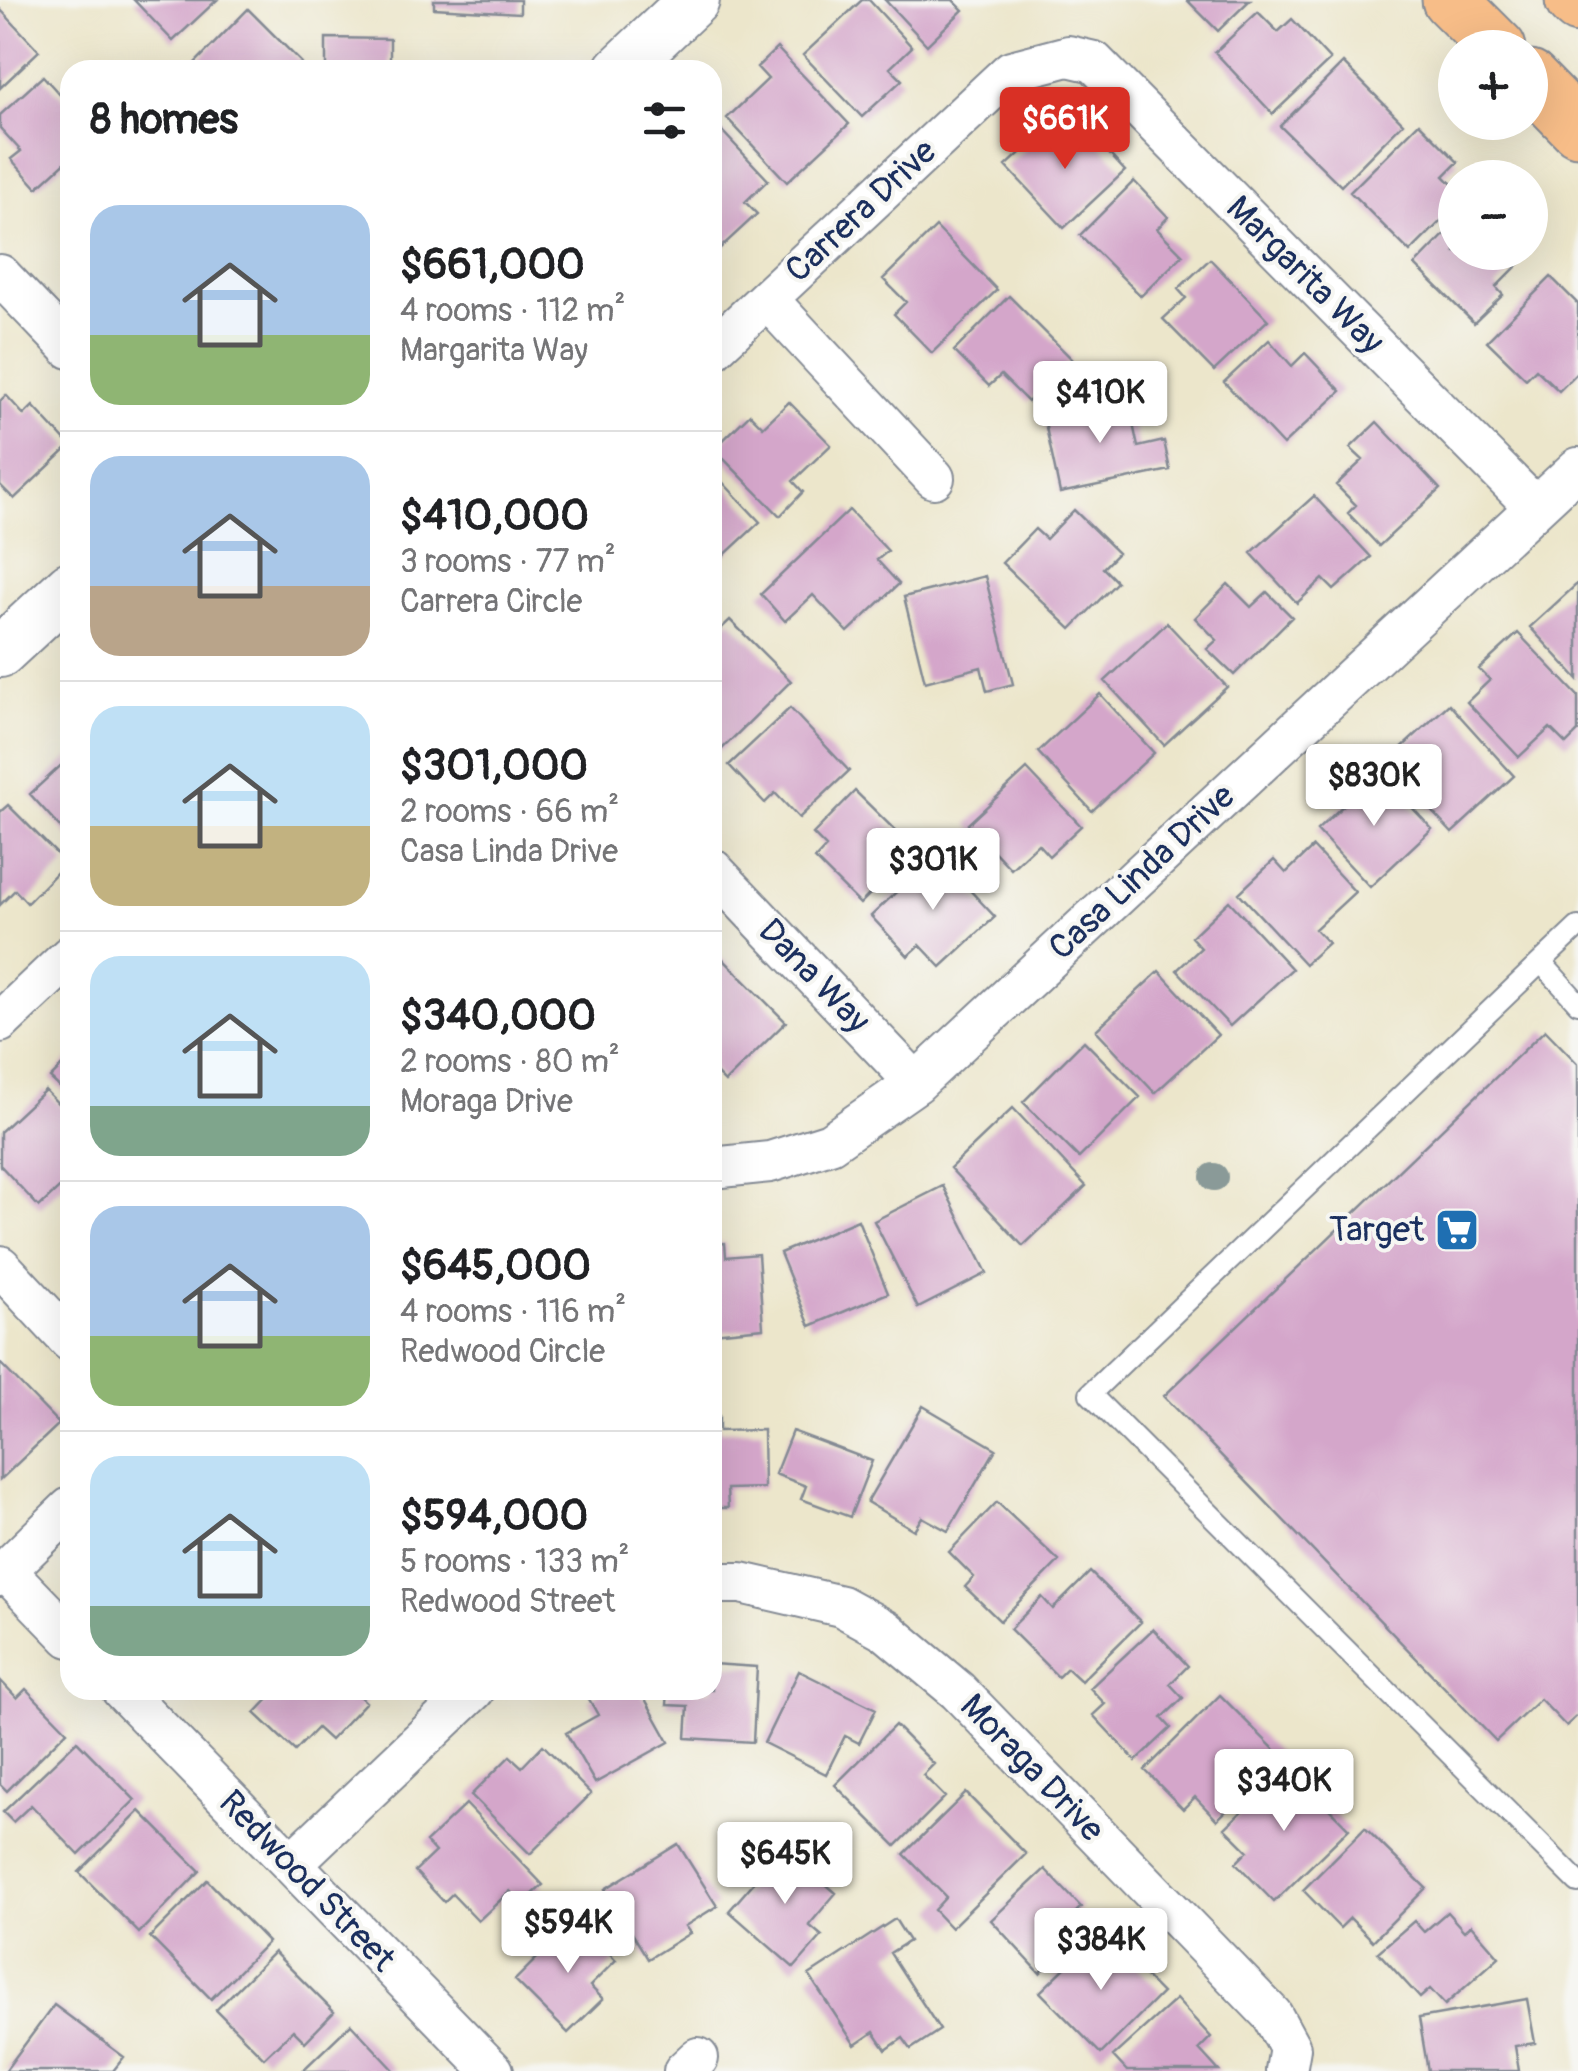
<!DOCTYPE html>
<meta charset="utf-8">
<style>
:root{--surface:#fff;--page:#f2f2f2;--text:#202124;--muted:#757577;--line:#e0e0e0;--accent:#d93025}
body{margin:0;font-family:Pangolin,sans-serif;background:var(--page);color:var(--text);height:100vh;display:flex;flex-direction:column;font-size:38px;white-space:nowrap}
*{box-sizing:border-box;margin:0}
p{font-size:32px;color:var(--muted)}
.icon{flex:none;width:55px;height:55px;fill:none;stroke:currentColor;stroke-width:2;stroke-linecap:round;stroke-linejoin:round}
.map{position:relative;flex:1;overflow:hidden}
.side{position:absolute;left:60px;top:60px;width:662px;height:1640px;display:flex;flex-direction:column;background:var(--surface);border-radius:30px;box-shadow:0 10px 40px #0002}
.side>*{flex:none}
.fabs{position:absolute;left:1438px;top:30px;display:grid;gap:20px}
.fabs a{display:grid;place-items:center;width:110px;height:110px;border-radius:50%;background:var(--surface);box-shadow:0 10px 40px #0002;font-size:50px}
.price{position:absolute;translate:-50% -85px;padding:0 22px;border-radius:10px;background:#fff;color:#222;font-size:32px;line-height:65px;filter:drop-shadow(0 2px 5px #0008)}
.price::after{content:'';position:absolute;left:50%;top:60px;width:30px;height:22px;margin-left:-15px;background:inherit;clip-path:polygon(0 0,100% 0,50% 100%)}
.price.current{background:var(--accent);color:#fff}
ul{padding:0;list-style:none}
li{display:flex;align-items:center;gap:30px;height:250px;padding:0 30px}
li+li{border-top:2px solid var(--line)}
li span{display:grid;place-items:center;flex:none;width:280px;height:200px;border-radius:30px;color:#555}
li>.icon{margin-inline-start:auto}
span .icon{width:120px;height:120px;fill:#fffc;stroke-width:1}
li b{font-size:42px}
h2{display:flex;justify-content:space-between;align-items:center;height:120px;padding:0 30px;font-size:42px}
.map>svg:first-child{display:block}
.building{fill:#d4a6ca}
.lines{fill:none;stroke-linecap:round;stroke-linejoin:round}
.service-casing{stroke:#848a94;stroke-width:24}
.minor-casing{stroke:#848a94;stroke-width:44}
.tertiary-casing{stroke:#848a94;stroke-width:54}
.primary-casing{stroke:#848a94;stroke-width:59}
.service{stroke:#fff;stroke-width:20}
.minor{stroke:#fff;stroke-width:40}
.tertiary{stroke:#fff;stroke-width:50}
.primary{stroke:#f7bd88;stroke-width:55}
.tree{fill:#8a9a98}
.labels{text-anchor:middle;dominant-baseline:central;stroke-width:8;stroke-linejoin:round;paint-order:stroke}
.street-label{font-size:35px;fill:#1b2f5e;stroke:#f6f6f2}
.poi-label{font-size:35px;fill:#1b2f5e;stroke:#f6f6f2;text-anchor:end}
</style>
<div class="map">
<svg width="1578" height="2071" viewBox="0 0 1578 2071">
<rect width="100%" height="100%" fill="#f6f6f2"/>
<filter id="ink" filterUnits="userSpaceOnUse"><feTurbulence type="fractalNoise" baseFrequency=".01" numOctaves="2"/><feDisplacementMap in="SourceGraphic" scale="20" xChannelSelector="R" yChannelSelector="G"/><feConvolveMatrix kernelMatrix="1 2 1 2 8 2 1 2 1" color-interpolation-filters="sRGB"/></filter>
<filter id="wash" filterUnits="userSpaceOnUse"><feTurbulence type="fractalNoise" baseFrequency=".0048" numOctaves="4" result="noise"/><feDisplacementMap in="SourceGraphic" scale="40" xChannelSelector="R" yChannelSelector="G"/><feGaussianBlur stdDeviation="2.25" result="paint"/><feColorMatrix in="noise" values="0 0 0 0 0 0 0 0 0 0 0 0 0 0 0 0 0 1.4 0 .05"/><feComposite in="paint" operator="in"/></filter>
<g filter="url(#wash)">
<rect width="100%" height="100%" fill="#ece6cb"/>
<g id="blocks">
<path class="building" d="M134,0h83l-44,41z
M434,0h86v13l-86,-5z
M862,0h7l43,47 -22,21 12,12 -40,37 -59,-62z
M885,0h68l10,10 -36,35z
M1187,0h63l-32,31z
M0,9l39,42 -39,37z
M248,9l53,53 -7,8h-96l-5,-5z
M1258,12l20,20 14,-13 38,41 -57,54 -58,-62z
M326,38l64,1v31h-64z
M777,48l72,76 -62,58 -60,-64 41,-39 -11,-12z
M1343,63l60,60 -62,63 -61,-60z
M43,76l27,30v52l-33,30 -26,-29 10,-8 -21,-23v-13z
M1055,121l20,22 13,-12 37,40 -61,57 -58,-62z
M1419,123l39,39 -14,14 11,11v20l-45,45 -60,-60z
M722,131l46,49 -23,22 12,12 -40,37 -5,-5v-106z
M1134,181l34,36 -11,12 26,26 -42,41 -61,-61z
M1455,224v28h55l10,11 -24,24 7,8 -29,28 -59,-58z
M936,227l61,63 -65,63 -38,-39 12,-12 -23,-23z
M1210,259l58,61 -54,51 -51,-52 23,-21 -8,-9z
M1551,277l27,27v68l-19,19 -23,-22 -10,10 -39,-38z
M1009,296l63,63 -44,43 -27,-27 -12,11 -35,-35z
M1269,340l23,26 13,-13 36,38 -58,54 -59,-63z
M6,395l18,20 9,-9 37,40 -56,53 -14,-14v-84z
M1127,396l11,51 26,-6 6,29 -110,23 -17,-80z
M789,402l42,43 -38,36 10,11 -23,24 -66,-67 36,-35 13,13z
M1377,422l63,67 -61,57 -31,-33 8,-8 -20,-20 27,-25 -13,-12z
M714,473l46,49 -41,38 -7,-6z
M1314,496l57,61 -37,33 -11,-11 -26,24 -46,-50z
M849,510l39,41 -11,9 22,24 -51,48 -35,-37 -28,26 -24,-27z
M1074,510l44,43 -15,15 14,14 -46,47 -69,-66 33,-34 11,10z
M985,576l28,108 -26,7 -6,-24 -56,15 -21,-85z
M1578,583v96l-48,-52z
M1228,584l23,23 16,-15 25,25 -58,58 -27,-26 10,-9 -22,-22z
M730,620l61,61 -71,70 -8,-7v-107z
M1167,623l60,64 -63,58 -59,-64z
M1518,633l60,63v36l-12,12 -16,-16 -31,29 -52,-55 23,-22 -11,-11z
M1100,694l54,59 -62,58 -54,-59z
M1449,704l65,72 -62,57 -66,-71z
M790,708l59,63 -50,47 -24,-25 -10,10 -36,-38z
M70,757v81l-40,-44z
M1027,769l54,57 -32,30 -11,-12 -27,25 -43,-45z
M1379,772l53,57 -62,58 -53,-57z
M855,791l48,47 -22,23 11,11 -32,32 -45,-45 11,-12 -13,-13z
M8,805l58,58 -39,40 -12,-13 -15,15v-93z
M1313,847l42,45 -40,37 13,14 -23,21 -66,-71 35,-33 12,13z
M936,854l59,63 -54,50 -21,-22 -12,11 -37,-40z
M1229,901l63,68 -62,57 -53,-56 24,-22 -10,-11z
M722,958l64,64 -61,60 -13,-13v-102z
M1159,971l59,64 -63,58 -59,-63z
M1545,1030l33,34v651l-12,11 -26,-27 -44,42 -332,-345z
M1084,1041l56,56 -61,61 -56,-56z
M70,1058v39l-20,-19z
M45,1090l25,26v62l-31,29 -39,-42v-33z
M1013,1108l73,78 -63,60 -73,-78z
M943,1186l44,87 -69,35 -44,-87z
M858,1220l30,73 -78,33 -30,-73z
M725,1243l1,14 32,-3 5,74 -51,5v-89z
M0,1363l59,61 -59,56z
M923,1406l73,43 -48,82 -26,-14 -8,13 -47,-28z
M712,1416h7v15l44,-1 1,58 -37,1 1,19h-16z
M792,1431l80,30 -22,56 -49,-18 5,-13 -31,-12z
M997,1502l62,59 -59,60 -35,-34 9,-10 -25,-25z
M1090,1572l51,50 -60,59 -14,-13 -9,9 -48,-48 32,-32 11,12z
M1153,1629l35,37 -18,18 13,14 -21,20 9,10 -35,33 -43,-46 12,-11 -15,-16z
M712,1664l45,3 -4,75 -67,-4 2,-32 -21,-1 1,-15h44z
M799,1671l77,38 -17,34 -14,-7 -19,38 -62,-31z
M0,1680l17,18 9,-9 41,42 -60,60 -7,-7z
M277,1690h76l13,12 -36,38 -13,-12 -22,23 -40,-38z
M605,1690h35l29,52 -74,41 -29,-50 32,-18 -9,-16z
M1220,1695l61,61 -64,64 -22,-23 -12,12 -38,-39z
M895,1725l39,39 -11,11 22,22 -49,49 -61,-61z
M77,1741l58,59 -56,55 -48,-50 -18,17 -10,-10z
M543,1745l48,49 -61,60 -59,-59 39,-39 12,11z
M1288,1767l61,62 -75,73 -38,-39 12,-12 -23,-23z
M966,1793l60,61 -75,74 -17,-18 12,-13 -42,-43z
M466,1804l77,81 -21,19 -12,-13 -32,30 -26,-27 -8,8 -29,-31 20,-19 -9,-10z
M140,1811l60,60 -61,62 -60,-61z
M1365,1828l61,60 -53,53 -23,-23 -10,10 -37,-38z
M678,1844l39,62 -32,20 5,7 -42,26 -43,-70z
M784,1848l52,45 -27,32 13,11 -28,32 -65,-57z
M1045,1869l36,38 -9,9 13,15 -45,42 -49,-53z
M207,1880l61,62 -57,57 -61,-62z
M1447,1912l17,19 7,-6 28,32 -54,48 -15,-16 -10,9 -42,-46 36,-31 10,11z
M576,1919l40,41 -26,26 13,13 -35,34 -53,-53z
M895,1919l14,22 -19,12 50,77 -29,19 -8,-11 -17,12 -12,-18 -19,13 -46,-70z
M1102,1932l60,61 -61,61 -61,-62z
M274,1952l60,60 -29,30 -12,-12 -29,28 -48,-48z
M1176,1999l35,38 -12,12 20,22h-92l-14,-15z
M1527,1999l8,44 -20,3 4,25h-91l-9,-53z
M54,2005l70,52 -11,14h-108z
M351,2024l44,47h-93z"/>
</g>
</g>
<g filter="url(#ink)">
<use href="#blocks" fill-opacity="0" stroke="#848a94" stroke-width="2.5"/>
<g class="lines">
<defs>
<path id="service" d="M1541,962l37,-35
M1578,1003l-37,-41 -451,432 488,488"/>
<path id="minor" d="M0,275l70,73
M767,299l167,179
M712,350l299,-279 57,-15 26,6 441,445
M712,869l204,214
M0,1022l70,-66
M712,1168l58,-6 60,-19 86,-60 662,-615
M0,1266l70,75
M5,1570l65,67
M0,1576l70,-68
M712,1583h29l100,23 44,24 73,61 314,324 18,33 -4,23
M122,1690l371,381
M291,1864l183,-174
M684,2071l14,-13"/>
<path id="tertiary" d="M620,70l74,-70
M0,652l70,-65"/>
<path id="primary" d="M1450,0l48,48
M1573,0l5,5
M1530,79l48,49"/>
</defs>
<use href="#service" class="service-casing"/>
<use href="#minor" class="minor-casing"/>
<use href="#tertiary" class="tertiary-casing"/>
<use href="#primary" class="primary-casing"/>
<use href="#service" class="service"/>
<use href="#minor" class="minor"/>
<use href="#tertiary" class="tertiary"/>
<use href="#primary" class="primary"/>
</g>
<circle class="tree" cx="1214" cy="1177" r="14"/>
</g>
<defs>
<symbol id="supermarket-square" viewBox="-11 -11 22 22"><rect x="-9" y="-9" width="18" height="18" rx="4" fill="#1f6fb2" stroke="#f6f6f2"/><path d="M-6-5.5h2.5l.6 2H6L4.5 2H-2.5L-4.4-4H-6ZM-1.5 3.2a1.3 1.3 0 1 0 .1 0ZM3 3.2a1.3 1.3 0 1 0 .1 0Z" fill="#fff"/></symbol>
</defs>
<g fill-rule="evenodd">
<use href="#supermarket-square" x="1432" y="1205" width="50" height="50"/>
</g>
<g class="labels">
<g class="street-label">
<text transform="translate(861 211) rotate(-43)">Carrera Drive</text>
<text transform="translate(1305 275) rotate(45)">Margarita Way</text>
<text transform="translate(1142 872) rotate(-43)">Casa Linda Drive</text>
<text transform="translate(814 976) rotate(46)">Dana Way</text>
<text transform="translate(1032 1768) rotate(46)">Moraga Drive</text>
<text transform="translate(307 1881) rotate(46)">Redwood Street</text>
</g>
<g class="poi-label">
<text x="1424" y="1230">Target</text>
</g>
</g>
</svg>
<div class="fabs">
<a>+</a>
<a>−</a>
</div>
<b class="price current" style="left:1065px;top:172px">$661K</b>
<b class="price" style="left:1100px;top:446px">$410K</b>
<b class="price" style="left:1374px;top:829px">$830K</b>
<b class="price" style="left:933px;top:913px">$301K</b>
<b class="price" style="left:1284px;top:1834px">$340K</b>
<b class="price" style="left:785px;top:1907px">$645K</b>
<b class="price" style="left:568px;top:1976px">$594K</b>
<b class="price" style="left:1101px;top:1993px">$384K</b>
<section class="side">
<h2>8 homes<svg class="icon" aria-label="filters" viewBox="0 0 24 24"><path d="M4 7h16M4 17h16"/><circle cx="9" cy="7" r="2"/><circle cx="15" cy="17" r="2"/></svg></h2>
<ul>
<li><span style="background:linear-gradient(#a9c7e8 65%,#8fb573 0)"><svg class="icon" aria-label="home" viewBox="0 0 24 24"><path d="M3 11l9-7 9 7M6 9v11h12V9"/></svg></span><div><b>$661,000</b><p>4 rooms · 112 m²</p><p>Margarita Way</p></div></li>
<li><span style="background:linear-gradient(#a9c7e8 65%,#b9a48a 0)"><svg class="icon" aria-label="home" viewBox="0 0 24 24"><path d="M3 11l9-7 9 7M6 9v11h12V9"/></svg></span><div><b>$410,000</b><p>3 rooms · 77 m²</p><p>Carrera Circle</p></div></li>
<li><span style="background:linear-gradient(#bfe0f5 60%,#c2b280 0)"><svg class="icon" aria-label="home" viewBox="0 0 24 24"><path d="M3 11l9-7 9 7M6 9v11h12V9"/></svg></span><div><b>$301,000</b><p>2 rooms · 66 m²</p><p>Casa Linda Drive</p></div></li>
<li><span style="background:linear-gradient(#bfe0f5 75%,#7fa58c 0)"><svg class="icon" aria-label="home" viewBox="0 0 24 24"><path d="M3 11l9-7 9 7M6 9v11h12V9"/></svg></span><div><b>$340,000</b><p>2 rooms · 80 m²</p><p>Moraga Drive</p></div></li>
<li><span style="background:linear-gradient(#a9c7e8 65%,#8fb573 0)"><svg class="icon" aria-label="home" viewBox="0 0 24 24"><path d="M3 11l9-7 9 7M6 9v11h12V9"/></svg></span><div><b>$645,000</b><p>4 rooms · 116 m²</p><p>Redwood Circle</p></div></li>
<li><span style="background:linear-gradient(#bfe0f5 75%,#7fa58c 0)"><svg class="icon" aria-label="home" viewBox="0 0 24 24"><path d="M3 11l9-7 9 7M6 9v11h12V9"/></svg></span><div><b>$594,000</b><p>5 rooms · 133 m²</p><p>Redwood Street</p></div></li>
</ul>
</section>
</div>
